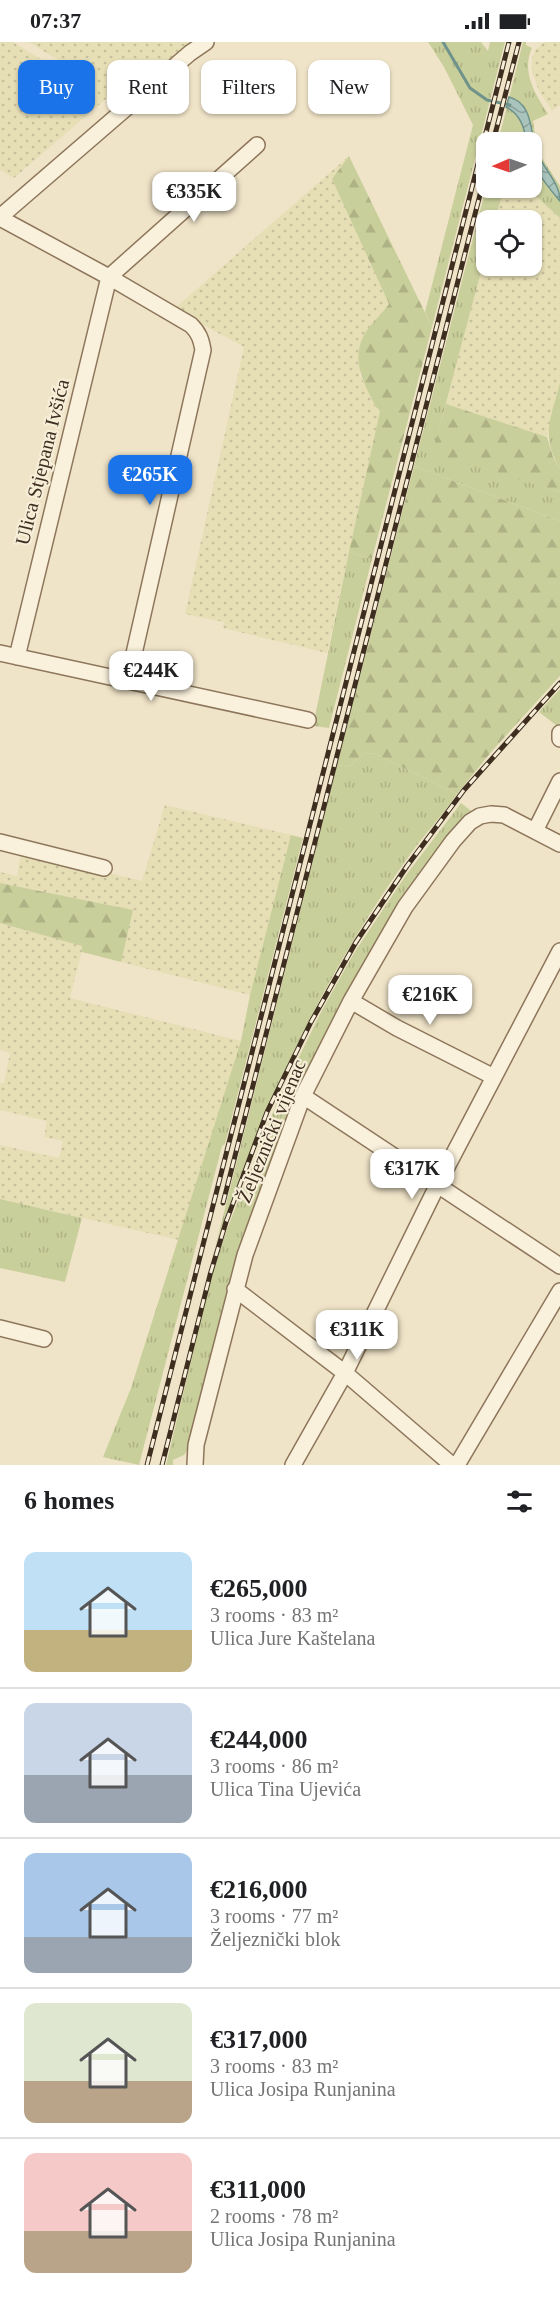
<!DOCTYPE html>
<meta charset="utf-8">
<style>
:root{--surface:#fff;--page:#f6f6f6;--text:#202124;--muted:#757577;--line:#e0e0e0;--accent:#1a73e8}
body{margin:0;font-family:"Times New Roman",serif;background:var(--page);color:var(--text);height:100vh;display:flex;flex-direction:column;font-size:22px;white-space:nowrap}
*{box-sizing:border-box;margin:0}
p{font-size:20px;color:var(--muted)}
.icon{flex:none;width:33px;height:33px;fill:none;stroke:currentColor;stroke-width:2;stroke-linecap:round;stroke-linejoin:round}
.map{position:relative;height:1423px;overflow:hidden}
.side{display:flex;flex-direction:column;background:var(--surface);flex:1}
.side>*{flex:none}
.hud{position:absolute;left:18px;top:18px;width:525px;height:54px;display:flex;gap:12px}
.needle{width:39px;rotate:268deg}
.controls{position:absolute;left:476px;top:90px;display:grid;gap:12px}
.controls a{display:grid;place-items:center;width:66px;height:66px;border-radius:12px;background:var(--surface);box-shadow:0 2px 4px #0004;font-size:30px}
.price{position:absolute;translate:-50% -51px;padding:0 14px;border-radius:12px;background:#fff;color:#222;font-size:20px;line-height:39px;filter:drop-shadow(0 2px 3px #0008)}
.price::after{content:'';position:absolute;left:50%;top:36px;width:18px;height:14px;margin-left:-9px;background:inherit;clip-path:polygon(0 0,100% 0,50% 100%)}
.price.current{background:var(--accent);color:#fff}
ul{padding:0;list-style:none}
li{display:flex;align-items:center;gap:18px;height:150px;padding:0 24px}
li+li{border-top:2px solid var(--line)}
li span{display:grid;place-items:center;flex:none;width:168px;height:120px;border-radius:12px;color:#555}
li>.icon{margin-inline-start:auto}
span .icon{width:72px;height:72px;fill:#fffc;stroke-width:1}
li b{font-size:26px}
h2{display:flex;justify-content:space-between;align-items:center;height:72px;padding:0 24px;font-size:26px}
.chip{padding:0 21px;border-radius:12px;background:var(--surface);box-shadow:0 2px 4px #0004;font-size:21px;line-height:54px}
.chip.current{background:var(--accent);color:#fff}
.status{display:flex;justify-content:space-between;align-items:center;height:42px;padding:0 30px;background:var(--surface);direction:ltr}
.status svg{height:16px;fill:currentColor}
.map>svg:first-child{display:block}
.farmland{fill:url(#farmland-dots)}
.grass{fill:url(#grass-tufts)}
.forest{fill:url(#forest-firs)}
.water{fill:url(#water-waves);stroke:#6f938a;stroke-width:1.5}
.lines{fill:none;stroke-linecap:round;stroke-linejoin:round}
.stream{stroke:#6f938a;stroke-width:3}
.minor-casing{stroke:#8d765c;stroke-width:18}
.minor{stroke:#faf1dc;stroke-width:15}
.rail-casing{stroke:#3d2e20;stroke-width:5}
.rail{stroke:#f7eed8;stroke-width:3;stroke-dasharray:9;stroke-linecap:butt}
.labels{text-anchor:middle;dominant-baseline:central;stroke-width:4.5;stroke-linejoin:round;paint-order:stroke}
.street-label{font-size:20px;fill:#3d2e20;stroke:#f7eed8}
</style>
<div class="status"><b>07:37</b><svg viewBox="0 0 49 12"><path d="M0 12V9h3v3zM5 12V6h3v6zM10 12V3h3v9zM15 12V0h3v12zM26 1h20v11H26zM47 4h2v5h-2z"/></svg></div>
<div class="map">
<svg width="560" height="1423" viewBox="0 0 560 1423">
<defs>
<pattern id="farmland-dots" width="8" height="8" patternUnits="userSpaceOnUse" patternTransform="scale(1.5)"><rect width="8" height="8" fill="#e6deb5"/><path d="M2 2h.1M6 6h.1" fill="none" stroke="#c6bf9b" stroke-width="1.8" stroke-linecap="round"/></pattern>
<pattern id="grass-tufts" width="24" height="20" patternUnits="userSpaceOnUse" patternTransform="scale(1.5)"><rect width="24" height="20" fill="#c9cf9b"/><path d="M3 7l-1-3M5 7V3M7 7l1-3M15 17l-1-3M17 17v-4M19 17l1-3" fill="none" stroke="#aeb285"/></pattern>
<pattern id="forest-firs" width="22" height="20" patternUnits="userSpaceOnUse" patternTransform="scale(1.5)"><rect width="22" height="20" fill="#c9cf9b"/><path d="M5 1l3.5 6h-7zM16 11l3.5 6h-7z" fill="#aeb285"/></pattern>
<pattern id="water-waves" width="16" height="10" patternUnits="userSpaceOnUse" patternTransform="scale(1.5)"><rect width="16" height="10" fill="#a9c4bc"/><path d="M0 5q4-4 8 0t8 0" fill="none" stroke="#8ba098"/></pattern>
</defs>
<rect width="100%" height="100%" fill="#f0e4c8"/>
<path class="farmland" d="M0,0h13l54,33 4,-7 -42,-26h168l-31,26 -15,-8 -137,118 -14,-8z
M544,0h16v63l-8,6 -13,-20 -7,-19v-14l3,-8z
M349,114l-16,23 56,125 -27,34 -2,15v22l16,32 4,4 -53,242 -104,-25 1,-6 -39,-8 59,-267 -70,-38z
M504,146h23l33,30v165l-13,54 -101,-33 40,-151v13h45v-46h-36z
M165,763l126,30 -41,160 -129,-33 11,-52 -132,-27v-11l17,4 4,-24 121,29z
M0,881l83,23 -13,52 171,43 -62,199 -179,-41v-54l59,13 4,-17 -19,-4 3,-16 -47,-11v-27h4l6,-30 -10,-3z"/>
<path class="grass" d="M428,0h53l7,9 2,-9h15l-73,285 -7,-15 48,-187 -29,-58z
M523,0h3v3l6,3c-11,24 3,46 16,66l-15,7 4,26 5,11 18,28v32l-33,-30h4v-46h-33z
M486,146h18l-9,32h-9v33l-53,199 127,40v29l-146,-55z
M560,341v86c-20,-34 -9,-50 0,-86z
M349,510l23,7 -43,169 -16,-2z
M560,647v34l-3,3 -18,-14z
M364,711l11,1 82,40c-15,22 -33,41 -48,62 -71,99 -127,209 -169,323 -9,23 -18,46 -25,69l122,-483 12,2z
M461,761l14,11 -130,187 -117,284 -37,160 -7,10 -11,5v5h-7l46,-192 15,-44 51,-129 43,-88 33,-59 52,-78z
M291,793l12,3 -78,306 -3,2 -83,319 -36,-8 28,-69 110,-347 9,-46z
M0,1157l82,19 -17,64 -65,-14z"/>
<path class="forest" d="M349,114l83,171 -60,232 -23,-7 31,-141 -4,-4c-11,-21 -24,-43 -14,-68 5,-12 19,-24 27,-35l-57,-125z
M446,362l101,33 6,20 7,12v23l-128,-39z
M414,424l146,55v155l-68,75 -35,43 -82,-40 -11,-1 -15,14 -12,-2z
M0,841l133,27 -12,52 -39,-10v-6l-82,-23z"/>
<path class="water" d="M509,55c26,7 20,38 29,57 7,17 22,29 22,47 -16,-19 -29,-33 -29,-59h-5c-1,-14 -6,-28 -20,-35z"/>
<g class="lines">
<path class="stream" d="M443,0l27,46 17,12 23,5"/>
<defs>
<path id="minor" d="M0,175l190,-164 16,-11
M0,176l109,59 82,48c8,8 10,14 12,25l-75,330
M0,611l308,67
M17,615l92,-380 148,-132
M560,691v6
M535,789l25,-50
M0,800l104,26
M351,959l46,27 97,49
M303,1054l257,170
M235,1247l110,84 107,92
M0,1286l44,11
M195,1423l1,-20 49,-190 58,-159 48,-95 54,-94 48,-66 17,-19 10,-6 11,-2 13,1 56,29
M293,1423l52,-92 93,-189 122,-233
M457,1423l103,-174"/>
</defs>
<use href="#minor" class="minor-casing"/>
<use href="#minor" class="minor"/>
<defs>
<path id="rail" d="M493,100l26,-100
M223,1161l263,-1032
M147,1423l362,-1423
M162,1423l48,-190 16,-53 41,-110 44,-90 45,-80 51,-76 57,-76 96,-107"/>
</defs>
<use href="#rail" class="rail-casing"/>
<use href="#rail" class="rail"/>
</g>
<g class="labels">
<g class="street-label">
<text transform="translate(42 420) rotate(-76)">Ulica Stjepana Ivšića</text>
<text transform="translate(271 1089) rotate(-68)">Željeznički vijenac</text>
</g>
</g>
</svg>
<div class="controls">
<a><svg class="needle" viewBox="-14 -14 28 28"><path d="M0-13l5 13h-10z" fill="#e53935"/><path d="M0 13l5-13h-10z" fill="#757577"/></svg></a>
<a><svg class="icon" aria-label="locate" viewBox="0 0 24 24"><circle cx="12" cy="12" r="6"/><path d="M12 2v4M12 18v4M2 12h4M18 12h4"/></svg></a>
</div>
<b class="price" style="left:194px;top:181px">€335K</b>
<b class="price current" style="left:150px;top:464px">€265K</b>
<b class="price" style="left:151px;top:660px">€244K</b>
<b class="price" style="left:430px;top:984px">€216K</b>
<b class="price" style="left:412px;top:1158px">€317K</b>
<b class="price" style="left:357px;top:1319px">€311K</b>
<div class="hud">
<a class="chip current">Buy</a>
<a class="chip">Rent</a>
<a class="chip">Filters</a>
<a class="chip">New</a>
</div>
</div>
<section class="side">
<h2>6 homes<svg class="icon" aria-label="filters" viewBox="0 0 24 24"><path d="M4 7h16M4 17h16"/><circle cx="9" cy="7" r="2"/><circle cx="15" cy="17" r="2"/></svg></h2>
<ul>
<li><span style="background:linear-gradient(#bfe0f5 65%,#c2b280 0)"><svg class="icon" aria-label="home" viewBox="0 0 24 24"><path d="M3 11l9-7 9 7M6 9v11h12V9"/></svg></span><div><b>€265,000</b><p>3 rooms · 83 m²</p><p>Ulica Jure Kaštelana</p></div></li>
<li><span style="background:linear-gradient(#c9d6e8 60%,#9aa5b1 0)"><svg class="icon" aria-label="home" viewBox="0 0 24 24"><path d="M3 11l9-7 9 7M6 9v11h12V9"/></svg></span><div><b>€244,000</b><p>3 rooms · 86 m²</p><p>Ulica Tina Ujevića</p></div></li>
<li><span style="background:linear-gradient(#a9c7e8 70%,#9aa5b1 0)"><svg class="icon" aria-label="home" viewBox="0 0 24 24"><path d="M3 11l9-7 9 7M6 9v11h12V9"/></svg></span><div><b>€216,000</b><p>3 rooms · 77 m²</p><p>Željeznički blok</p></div></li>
<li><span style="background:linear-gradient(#dfe7d0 65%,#b9a48a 0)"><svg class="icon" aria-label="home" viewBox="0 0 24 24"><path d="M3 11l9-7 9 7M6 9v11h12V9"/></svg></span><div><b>€317,000</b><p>3 rooms · 83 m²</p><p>Ulica Josipa Runjanina</p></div></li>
<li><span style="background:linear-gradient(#f6c9c9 65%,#b9a48a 0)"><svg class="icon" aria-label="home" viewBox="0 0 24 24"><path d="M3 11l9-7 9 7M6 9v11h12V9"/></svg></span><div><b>€311,000</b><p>2 rooms · 78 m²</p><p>Ulica Josipa Runjanina</p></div></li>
</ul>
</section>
